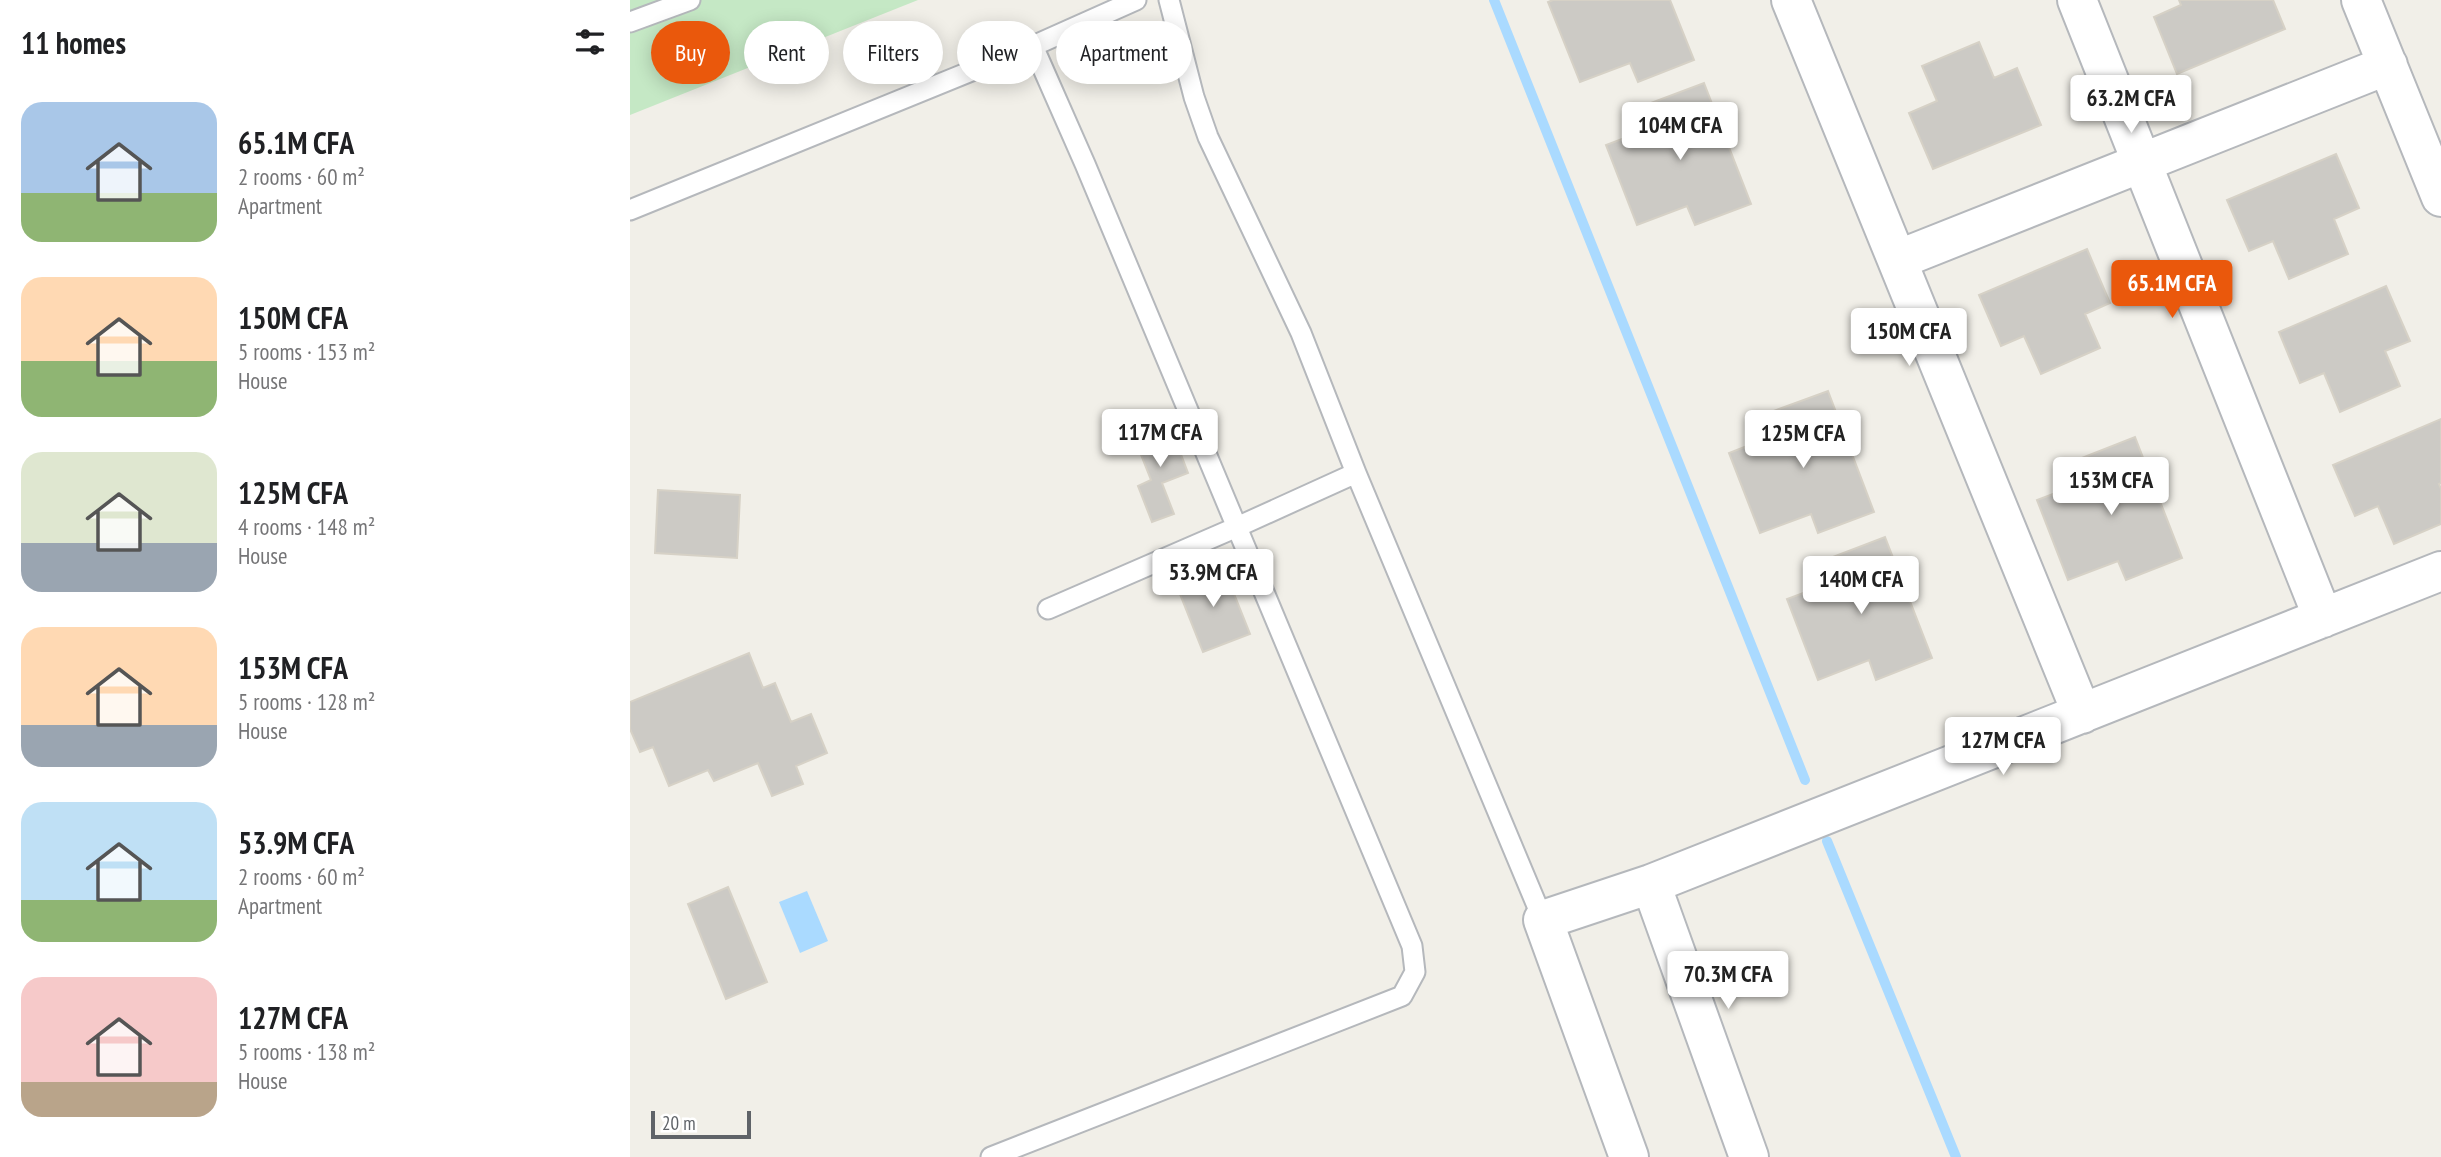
<!DOCTYPE html>
<meta charset="utf-8">
<style>
:root{--surface:#fff;--page:#f6f6f6;--text:#202124;--muted:#757577;--accent:#ea580c}
body{margin:0;font-family:"PT Sans Narrow",sans-serif;background:var(--page);color:var(--text);height:100vh;display:flex;flex-direction:column;font-size:26px;white-space:nowrap}
*{box-sizing:border-box;margin:0}
p{font-size:23px;color:var(--muted)}
.icon{flex:none;width:38px;height:38px;fill:none;stroke:currentColor;stroke-width:2;stroke-linecap:round;stroke-linejoin:round}
.map{position:relative;flex:1;overflow:hidden}
.side{display:flex;flex-direction:column;background:var(--surface);width:630px}
.side>*{flex:none}
.guide{position:absolute;left:21px;top:21px;width:665px;height:63px;display:flex;gap:14px}
.scale{position:absolute;left:21px;bottom:18px;width:100px;box-sizing:border-box;padding-left:7px;border:4px solid #5f6368;border-top:0;font-size:19px;line-height:24px;white-space:nowrap;color:#5f6368;-webkit-text-stroke:5px #fff;paint-order:stroke}
.price{position:absolute;translate:-50% -60px;padding:0 16px;border-radius:7px;background:#fff;color:#222;font-size:23px;line-height:46px;filter:drop-shadow(0 2px 4px #0008)}
.price::after{content:'';position:absolute;left:50%;top:42px;width:21px;height:16px;margin-left:-10px;background:inherit;clip-path:polygon(0 0,100% 0,50% 100%)}
.price.current{background:var(--accent);color:#fff}
ul{padding:0;list-style:none}
li{display:flex;align-items:center;gap:21px;height:175px;padding:0 21px}
li span{display:grid;place-items:center;flex:none;width:196px;height:140px;border-radius:21px;color:#555}
li>.icon{margin-inline-start:auto}
span .icon{width:84px;height:84px;fill:#fffc;stroke-width:1}
li b{font-size:30px}
h2{display:flex;justify-content:space-between;align-items:center;height:84px;padding:0 21px;font-size:30px}
.chip{padding:0 24px;border-radius:32px;background:var(--surface);box-shadow:0 4px 18px #0003;font-size:24px;line-height:63px}
.chip.current{background:var(--accent);color:#fff}
main{display:flex;flex:1;min-height:0}
.map>svg:first-child{display:block}
.green{fill:#c5e8c5}
.water{fill:#aadaff}
.lines{fill:none;stroke-linecap:round;stroke-linejoin:round}
.stream{stroke:#aadaff;stroke-width:10}
.building{fill:#cccac5;stroke:#d6d1c6;stroke-width:2}
.service-casing{stroke:#b5b8bc;stroke-width:23}
.minor-casing{stroke:#b5b8bc;stroke-width:42}
.service{stroke:#fff;stroke-width:19}
.minor{stroke:#fff;stroke-width:38}
</style>
<main>
<section class="side">
<h2>11 homes<svg class="icon" aria-label="filters" viewBox="0 0 24 24"><path d="M4 7h16M4 17h16"/><circle cx="9" cy="7" r="2"/><circle cx="15" cy="17" r="2"/></svg></h2>
<ul>
<li><span style="background:linear-gradient(#a9c7e8 65%,#8fb573 0)"><svg class="icon" aria-label="home" viewBox="0 0 24 24"><path d="M3 11l9-7 9 7M6 9v11h12V9"/></svg></span><div><b>65.1M CFA</b><p>2 rooms · 60 m²</p><p>Apartment</p></div></li>
<li><span style="background:linear-gradient(#ffd9b3 60%,#8fb573 0)"><svg class="icon" aria-label="home" viewBox="0 0 24 24"><path d="M3 11l9-7 9 7M6 9v11h12V9"/></svg></span><div><b>150M CFA</b><p>5 rooms · 153 m²</p><p>House</p></div></li>
<li><span style="background:linear-gradient(#dfe7d0 65%,#9aa5b1 0)"><svg class="icon" aria-label="home" viewBox="0 0 24 24"><path d="M3 11l9-7 9 7M6 9v11h12V9"/></svg></span><div><b>125M CFA</b><p>4 rooms · 148 m²</p><p>House</p></div></li>
<li><span style="background:linear-gradient(#ffd9b3 70%,#9aa5b1 0)"><svg class="icon" aria-label="home" viewBox="0 0 24 24"><path d="M3 11l9-7 9 7M6 9v11h12V9"/></svg></span><div><b>153M CFA</b><p>5 rooms · 128 m²</p><p>House</p></div></li>
<li><span style="background:linear-gradient(#bfe0f5 70%,#8fb573 0)"><svg class="icon" aria-label="home" viewBox="0 0 24 24"><path d="M3 11l9-7 9 7M6 9v11h12V9"/></svg></span><div><b>53.9M CFA</b><p>2 rooms · 60 m²</p><p>Apartment</p></div></li>
<li><span style="background:linear-gradient(#f6c9c9 75%,#b9a48a 0)"><svg class="icon" aria-label="home" viewBox="0 0 24 24"><path d="M3 11l9-7 9 7M6 9v11h12V9"/></svg></span><div><b>127M CFA</b><p>5 rooms · 138 m²</p><p>House</p></div></li>
</ul>
</section>
<div class="map">
<svg width="1811" height="1157" viewBox="0 0 1811 1157">
<rect width="100%" height="100%" fill="#f1efe8"/>
<path class="green" d="M0,0h288l-288,115z"/>
<path class="water" d="M177,891l21,50 -28,12 -21,-51z"/>
<g class="lines">
<path class="stream" d="M864,0l311,780
M1197,841l129,316"/>
</g>
<path class="building" d="M923,0h117l24,60 -56,22 -8,-19 -50,19 -32,-80z
M1549,0h94l12,29 -108,45 -23,-57 27,-12z
M1349,42l15,36 23,-10 24,57 -108,44 -24,-56 28,-12 -15,-35z
M1074,83l47,121 -56,21 -8,-19 -50,19 -31,-80 50,-19 -8,-22z
M1706,154l23,54 -25,11 14,35 -59,25 -16,-38 -24,10 -22,-51z
M1457,249l23,54 -25,11 15,34 -59,26 -17,-38 -23,10 -22,-51z
M1756,286l24,55 -25,10 15,35 -60,26 -16,-39 -24,10 -21,-51z
M1198,391l46,121 -56,21 -7,-19 -51,19 -31,-80 51,-20 -9,-21z
M1811,419v64l-2,1 2,5v35l-47,20 -16,-38 -23,10 -22,-51z
M539,423l19,50 -26,10 12,31 -22,8 -14,-36 13,-6 -17,-43z
M1505,437l47,121 -56,22 -8,-19 -50,19 -31,-80 50,-19 -8,-22z
M28,490l82,5 -3,63 -82,-5z
M1255,537l47,121 -56,22 -7,-20 -51,20 -31,-81 51,-19 -8,-22z
M593,566l27,68 -47,18 -27,-68z
M119,653l14,35 12,-5 16,39 20,-8 16,39 -31,13 7,18 -31,12 -14,-33 -44,18 -6,-11 -39,16 -16,-39 -13,5 -10,-23v-27z
M98,887l39,95 -41,17 -38,-95z"/>
<g class="lines">
<defs>
<path id="service" d="M539,0l25,97 14,40 93,196 55,140 187,447
M0,22l60,-22
M0,210l403,-164 103,-46
M418,609l189,-82 119,-54
M361,1157l411,-161 13,-24 -3,-26 -327,-782 -52,-118"/>
<path id="minor" d="M1161,0l291,714
M1447,0l246,618
M1731,0l80,197
M1267,260l491,-195
M1021,884l98,273
M999,1157l-86,-237 108,-36 790,-313"/>
</defs>
<use href="#service" class="service-casing"/>
<use href="#minor" class="minor-casing"/>
<use href="#service" class="service"/>
<use href="#minor" class="minor"/>
</g>
</svg>
<div class="scale">20 m</div>
<b class="price" style="left:1501px;top:135px">63.2M CFA</b>
<b class="price" style="left:1050px;top:162px">104M CFA</b>
<b class="price current" style="left:1542px;top:320px">65.1M CFA</b>
<b class="price" style="left:1279px;top:368px">150M CFA</b>
<b class="price" style="left:530px;top:469px">117M CFA</b>
<b class="price" style="left:1173px;top:470px">125M CFA</b>
<b class="price" style="left:1481px;top:517px">153M CFA</b>
<b class="price" style="left:583px;top:609px">53.9M CFA</b>
<b class="price" style="left:1231px;top:616px">140M CFA</b>
<b class="price" style="left:1373px;top:777px">127M CFA</b>
<b class="price" style="left:1098px;top:1011px">70.3M CFA</b>
<div class="guide">
<a class="chip current">Buy</a>
<a class="chip">Rent</a>
<a class="chip">Filters</a>
<a class="chip">New</a>
<a class="chip">Apartment</a>
</div>
</div>
</main>
